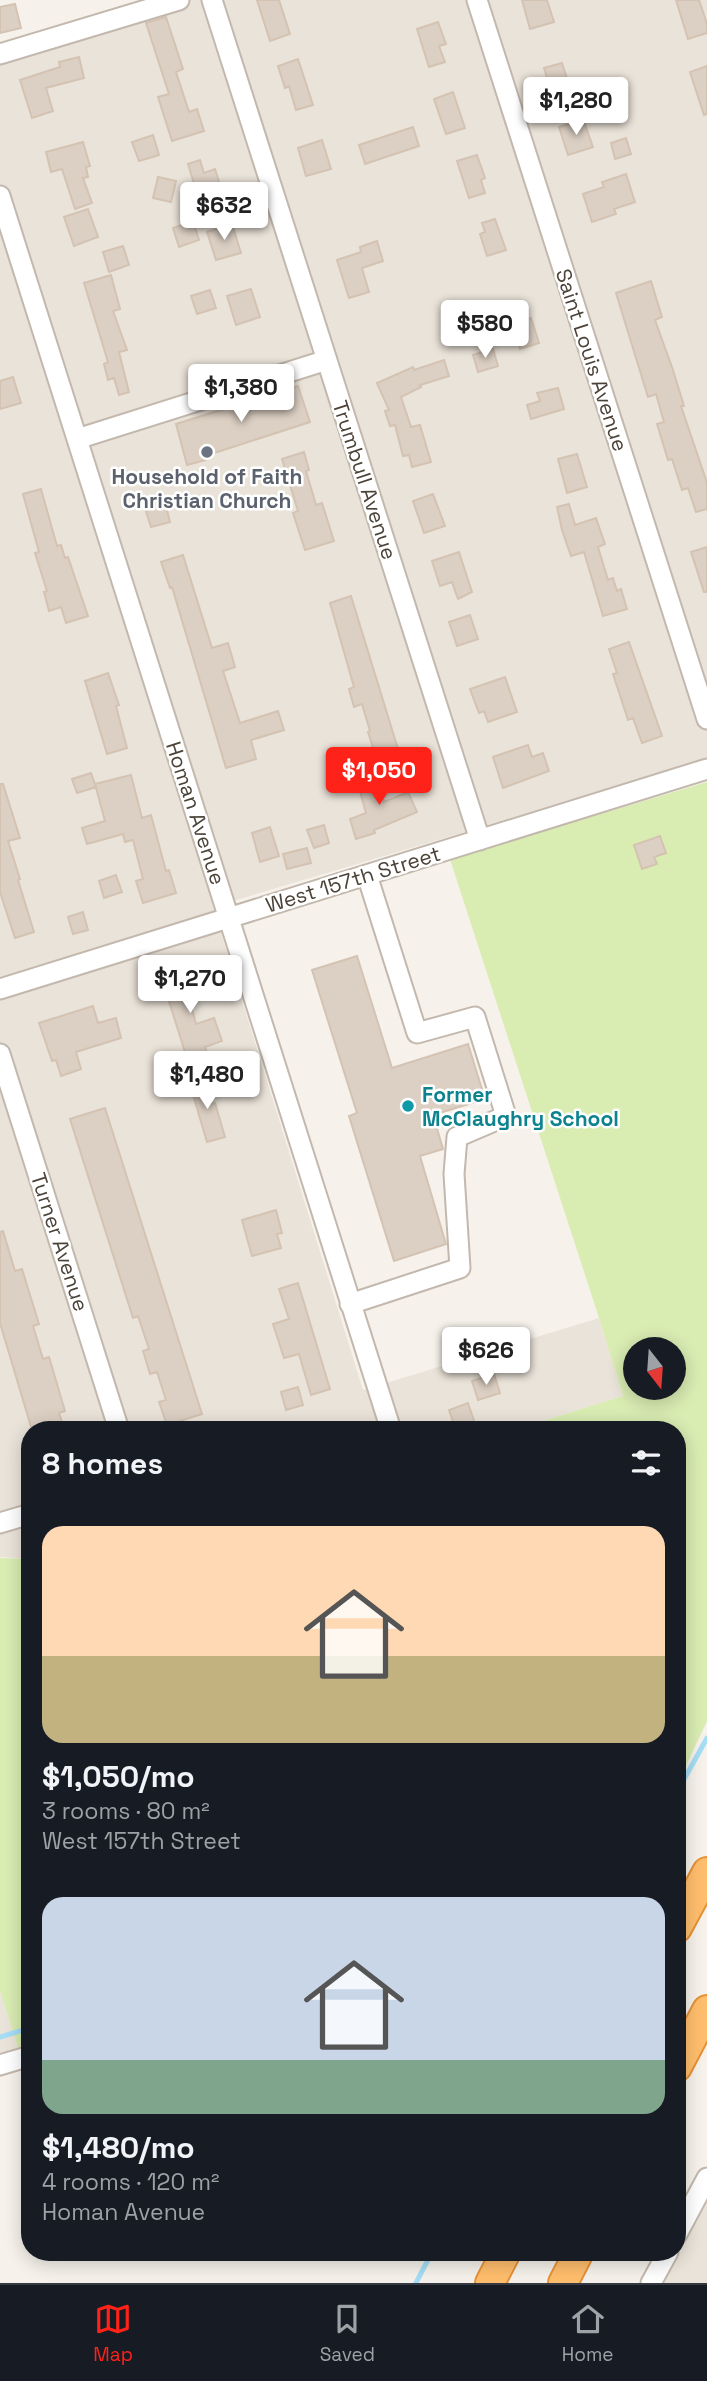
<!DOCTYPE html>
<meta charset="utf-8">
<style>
:root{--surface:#171b24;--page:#20242c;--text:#f1f3f6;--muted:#9ea1a6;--line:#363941;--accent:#ff2219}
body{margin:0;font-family:"Space Grotesk",sans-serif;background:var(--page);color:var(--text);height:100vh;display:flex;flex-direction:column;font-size:26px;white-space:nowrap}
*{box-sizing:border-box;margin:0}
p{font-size:23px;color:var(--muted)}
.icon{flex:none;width:38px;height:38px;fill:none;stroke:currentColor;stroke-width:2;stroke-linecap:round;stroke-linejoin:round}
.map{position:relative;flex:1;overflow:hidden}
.details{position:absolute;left:21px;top:1421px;width:665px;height:840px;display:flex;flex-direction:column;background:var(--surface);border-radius:28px;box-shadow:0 4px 18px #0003}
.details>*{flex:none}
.needle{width:46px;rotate:163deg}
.tools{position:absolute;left:623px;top:1337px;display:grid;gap:14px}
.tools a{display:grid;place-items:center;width:63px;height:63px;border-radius:50%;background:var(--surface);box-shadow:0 4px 18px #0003;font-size:35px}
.price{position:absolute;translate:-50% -60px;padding:0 16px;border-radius:7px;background:#fff;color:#222;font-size:23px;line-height:46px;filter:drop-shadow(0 2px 4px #0008)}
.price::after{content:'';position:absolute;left:50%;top:42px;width:21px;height:16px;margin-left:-10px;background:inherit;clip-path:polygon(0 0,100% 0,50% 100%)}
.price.current{background:var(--accent);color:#fff}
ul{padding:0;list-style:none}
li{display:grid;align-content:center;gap:14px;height:371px;padding:0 21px}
li span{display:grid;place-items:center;height:217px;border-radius:21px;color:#555}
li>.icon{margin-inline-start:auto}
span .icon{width:126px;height:126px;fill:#fffc;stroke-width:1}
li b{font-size:30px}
h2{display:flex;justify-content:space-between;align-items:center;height:84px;padding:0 21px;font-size:30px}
.menu{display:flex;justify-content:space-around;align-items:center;height:98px;border-top:2px solid var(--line);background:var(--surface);font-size:19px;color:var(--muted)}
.menu a{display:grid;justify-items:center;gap:4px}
.menu .current{color:var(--accent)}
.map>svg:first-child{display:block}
.residential{fill:#eae3d9}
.green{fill:#d9ecb2;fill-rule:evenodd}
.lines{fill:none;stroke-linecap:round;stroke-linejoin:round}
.stream{stroke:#a5ddf5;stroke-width:5}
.building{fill:#dccfc3;stroke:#d4c3b2;stroke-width:2}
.minor-casing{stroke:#c3b8ad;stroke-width:23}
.highway-casing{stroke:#e69135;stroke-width:32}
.minor{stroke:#fff;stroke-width:19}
.highway{stroke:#ffbe6d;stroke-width:28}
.worship-dot{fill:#6b7280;stroke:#fff;stroke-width:2.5}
.culture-dot{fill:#0f9aa8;stroke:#fff;stroke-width:2.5}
.labels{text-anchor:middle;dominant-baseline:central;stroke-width:5;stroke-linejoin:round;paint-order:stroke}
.street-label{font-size:21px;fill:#4b4238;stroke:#fff}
.worship-label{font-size:21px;font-weight:bold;fill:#5b616d;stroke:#fff}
.culture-label{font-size:21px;font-weight:bold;fill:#0d838f;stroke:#fff;text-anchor:start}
</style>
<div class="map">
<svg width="707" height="2283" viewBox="0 0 707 2283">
<rect width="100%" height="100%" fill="#f6f2eb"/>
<path class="residential" d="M164,0h543v760l-494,147 150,483 236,-72 24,78 -109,34h-484v129l-30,-2v-1507z
M0,1991l18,57 -18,5z
M707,2196v87h-47l17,-31z"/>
<path class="green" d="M707,782v939l-30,64v-355h-163l109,-34 -24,-78 -152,-468 140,-43 4,10zM635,1349h39v39h-39z
M0,1558l30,1v485l-12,4 -18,-57z"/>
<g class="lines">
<path class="stream" d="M677,1792l30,-54
M0,2037l30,-9
M416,2283l16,-31"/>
</g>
<path class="building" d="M257,0h22l11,34 -20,7z
M522,0h25l7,22 -24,7z
M676,0h23l8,24v9l-19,6z
M15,4l6,24 -21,5v-26z
M166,17l17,52 -7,3 13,40 8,-3 7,22 -32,10 -14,-44 11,-3 -23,-71z
M438,22l8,22 -7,2 6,16 -16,5 -12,-38z
M79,57l5,21 -38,10 7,23 -21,7 -12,-38 40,-13 -1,-5z
M298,59l15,46 -17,5 -7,-24 -4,2 -7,-22z
M562,63l7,22 -18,6 -7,-23z
M707,66v48l-3,1 -14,-43z
M453,92l12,36 -19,6 -12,-35z
M583,119l10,28 -25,8 -9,-28z
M413,127l6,19 -54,18 -6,-19z
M153,135l6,20 -20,6 -7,-19z
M626,138l5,16 -16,5 -4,-16z
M322,140l9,29 -25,7 -8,-28z
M83,142l7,24 -4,1 2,10 -5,1 9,25 -17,6 -13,-40 -11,3 -5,-20z
M477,155l8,23 -4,2 4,13 -16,5 -12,-37z
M200,160l4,13 11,-4 8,26 -23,8 -12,-39z
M626,174l9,28 -21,7 2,5 -24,8 -9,-28 21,-7 -2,-5z
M158,177l18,4 -5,21 -18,-4z
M88,209l10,28 -24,9 -10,-29z
M495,219l11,31 -19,6 -7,-22 5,-2 -3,-9z
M193,221l6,19 -20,7 -6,-19z
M232,224l9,29 -25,7 -9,-28z
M377,241l6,20 -21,7 7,24 -20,6 -12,-38 24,-8 -1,-5z
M123,246l6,19 -20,7 -6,-20z
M111,275l9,34 -7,2 14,39 -8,2 10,40 -10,3 -5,-17 -6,2 -4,-16 4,-2 -24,-79z
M651,281l11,36 -7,3 18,50 11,36h-3l26,77v26l-11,3 -8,-24 -6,2 -10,-31 -4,1 -11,-36 7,-2 -8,-28 -8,3 -32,-104z
M251,289l9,28 -24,8 -9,-29z
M210,290l6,18 -19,6 -6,-18z
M531,318l8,25 -19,6 -8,-25z
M493,349l5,17 -20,6 -5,-17z
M444,360l5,16 -29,9 1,2 -20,10 10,30 9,-2 11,37 -19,5 -3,-12 -6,1 -8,-31 -5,1 -5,-15 4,-1 -12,-27 36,-16 1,3z
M13,377l8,26 -21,6v-28z
M298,386l12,36 -102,33 1,4 -22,6 -11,-41z
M558,388l6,21 -33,10 -4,-14 13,-4 -3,-8z
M304,452l5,18 -3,1 10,34 6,-2 12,38 -29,9 -12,-37 5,-2 -16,-52z
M577,454l10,33 -20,6 -9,-34z
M41,489l16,57 4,-1 4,13 3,-1 20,59 -22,7 -5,-16 -12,4 -5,-19 3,-1 -12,-38 4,-1 -16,-58z
M433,494l12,32 -21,7 -11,-32z
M164,499l6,23 -19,5 -7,-22z
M569,504l6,21 21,-7 9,26 -7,3 10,33 5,-2 4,13 4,-2 6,20 -24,7 -19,-64 -13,4 -9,-26 -5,-23z
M707,547v45h-3l-13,-40z
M459,552l13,40 -14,7 -6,-17 -12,4 -8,-25z
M183,555l29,93 16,-5 7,24 -12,4 17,52 38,-12 6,19 -33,10 5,19 -30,9 -54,-181 -2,1 -9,-26z
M351,596l51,166 -22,7 -12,-37 2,-1 -8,-27 -8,3 -5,-18 5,-2 -24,-84z
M470,615l8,24 -21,7 -8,-24z
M629,642l33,94 -20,7 -9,-25 -5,2 -15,-46 4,-1 -8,-24z
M108,673l11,32 -3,1 11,42 -20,6 -22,-73z
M505,677l12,35 -29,10 -4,-11 -5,2 -9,-24z
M528,745l4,12 11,-4 6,18 -46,17 -10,-31z
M376,772l8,30 24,-10 9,20 -43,18 1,3 -19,6 -6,-20 16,-6 -10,-36z
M91,773l5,14 -19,6 -5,-14z
M131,775l11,43 9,-3 15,56 3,-1 7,23 -33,10 -7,-22 7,-2 -10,-39 -8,2 -2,-8 -36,10 -5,-16 23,-7 -10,-37z
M0,784h3l17,54 -12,3 12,38 -2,1 16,52 -19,6 -15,-46z
M324,825l5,18 -15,5 -7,-18z
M270,827l9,29 -19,6 -8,-29z
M660,836l6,17 -12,4 3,7 -15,5 -8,-24z
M307,848l4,15 -24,6 -4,-15z
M116,875l6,17 -18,6 -5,-17z
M83,912l5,18 -15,4 -5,-17z
M357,956l35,112 76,-24 17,55 -52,16 10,34 -23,7 26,88 -52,17 -45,-145 8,-3 -45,-143z
M199,965l7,24 -18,5 8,30 18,-6 8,23 -17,6 5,15 -20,6 -29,-92z
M93,1006l5,17 18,-5 5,20 -45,14 5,17 -20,7 -5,-16 -4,1 -13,-38z
M202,1077l9,27 4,-1 10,34 -18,5 -18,-61z
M105,1108l97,306 -35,11 -8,-23 7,-2 -9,-28 -7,2 -7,-23 6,-2 -11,-33 -5,2 -63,-199z
M276,1210l6,23 -5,1 4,14 -29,8 -10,-36z
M3,1231l12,40 7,-2 17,55 -6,2 10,33 6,-2 16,54 -6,2 4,12 -15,5h-16l-32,-107v-91z
M298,1283l32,106 -19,6 -12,-41 -15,4 -11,-34 16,-5 -10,-30z
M494,1374l6,19 -22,7 -6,-19z
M298,1387l5,18 -17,5 -5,-18z
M468,1403l9,27h-21l-7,-20z"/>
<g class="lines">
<defs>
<path id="minor" d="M212,0l268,840
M477,0l230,719
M0,54l179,-54
M0,196l391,1234
M77,439l250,-79
M0,989l707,-220
M0,1054l119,376
M350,1304l110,-36 -6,-94 3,-37 49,-21 -31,-99 -58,16 -50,-158
M0,1523l30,-9
M0,2065l30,-9
M677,2234l30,-56
M651,2283l17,-31"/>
<path id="highway" d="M677,1928l30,-56
M677,2067l30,-57
M490,2283l16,-31
M563,2283l16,-31"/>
</defs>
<use href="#minor" class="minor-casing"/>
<use href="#highway" class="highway-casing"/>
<use href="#minor" class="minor"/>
<use href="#highway" class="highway"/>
</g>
<circle class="worship-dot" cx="207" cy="452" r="7"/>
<circle class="culture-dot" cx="408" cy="1106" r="7"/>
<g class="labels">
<g class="street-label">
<text transform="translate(592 360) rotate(72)">Saint Louis Avenue</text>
<text transform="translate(365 480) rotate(72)">Trumbull Avenue</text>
<text transform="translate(196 813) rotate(72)">Homan Avenue</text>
<text transform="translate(353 879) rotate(-17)">West 157th Street</text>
<text transform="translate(60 1242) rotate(72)">Turner Avenue</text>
</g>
<g class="worship-label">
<text x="207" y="476">Household of Faith<tspan x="207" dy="24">Christian Church</tspan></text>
</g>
<g class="culture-label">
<text x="422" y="1094">Former<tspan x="422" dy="24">McClaughry School</tspan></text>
</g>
</g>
</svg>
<div class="tools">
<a><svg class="needle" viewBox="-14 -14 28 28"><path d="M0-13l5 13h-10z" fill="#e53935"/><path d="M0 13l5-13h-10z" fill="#9ea1a6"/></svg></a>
</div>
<b class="price" style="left:576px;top:137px">$1,280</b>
<b class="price" style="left:224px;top:242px">$632</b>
<b class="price" style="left:485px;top:360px">$580</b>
<b class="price" style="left:241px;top:424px">$1,380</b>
<b class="price current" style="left:379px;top:807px">$1,050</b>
<b class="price" style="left:190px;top:1015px">$1,270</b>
<b class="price" style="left:207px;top:1111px">$1,480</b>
<b class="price" style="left:486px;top:1387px">$626</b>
<section class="details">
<h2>8 homes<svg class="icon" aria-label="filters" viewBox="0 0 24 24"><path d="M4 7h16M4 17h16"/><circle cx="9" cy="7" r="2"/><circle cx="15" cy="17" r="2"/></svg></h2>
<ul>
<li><span style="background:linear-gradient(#ffd9b3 60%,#c2b280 0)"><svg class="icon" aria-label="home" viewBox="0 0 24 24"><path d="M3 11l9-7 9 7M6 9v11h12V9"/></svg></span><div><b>$1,050/mo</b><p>3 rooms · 80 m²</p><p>West 157th Street</p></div></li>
<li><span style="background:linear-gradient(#c9d6e8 75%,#7fa58c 0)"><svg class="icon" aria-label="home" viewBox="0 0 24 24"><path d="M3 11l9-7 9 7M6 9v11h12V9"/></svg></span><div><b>$1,480/mo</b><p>4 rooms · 120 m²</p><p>Homan Avenue</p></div></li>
</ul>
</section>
</div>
<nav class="menu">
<a class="current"><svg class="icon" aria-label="map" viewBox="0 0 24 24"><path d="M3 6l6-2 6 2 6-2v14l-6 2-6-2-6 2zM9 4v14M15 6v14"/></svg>Map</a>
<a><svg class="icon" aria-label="saved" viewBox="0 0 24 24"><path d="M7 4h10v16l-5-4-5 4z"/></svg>Saved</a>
<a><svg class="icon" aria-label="home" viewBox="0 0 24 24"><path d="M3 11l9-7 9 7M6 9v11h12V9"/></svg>Home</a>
</nav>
